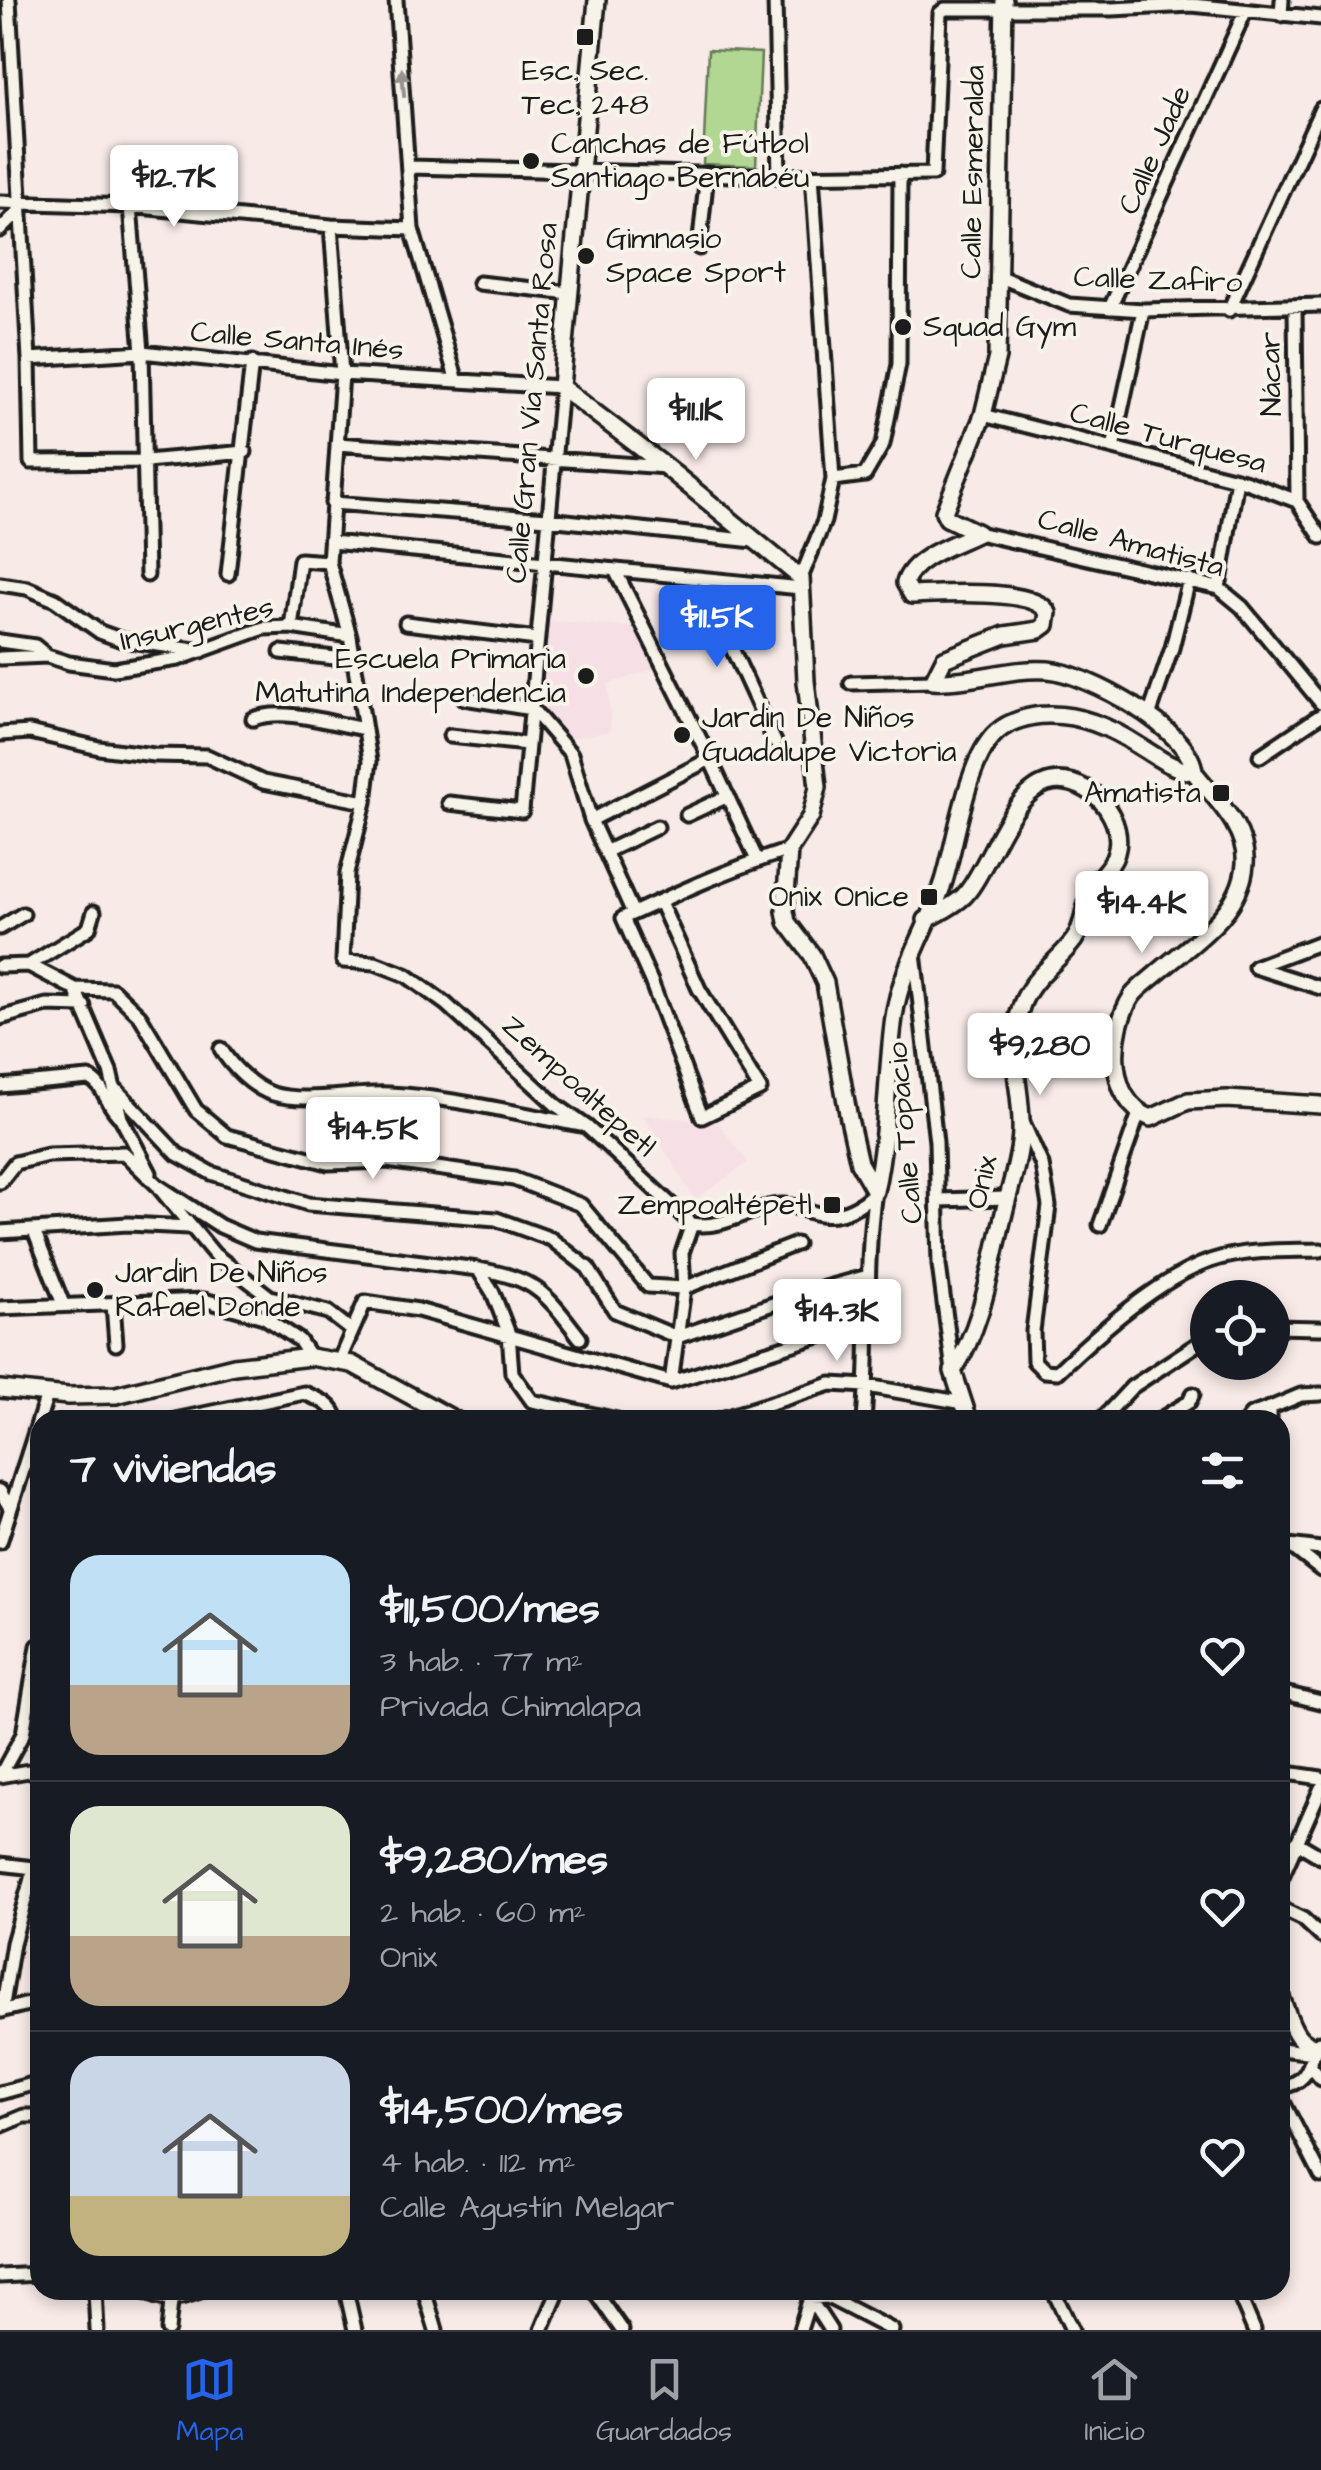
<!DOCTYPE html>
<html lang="es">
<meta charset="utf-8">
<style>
:root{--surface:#171b24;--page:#242831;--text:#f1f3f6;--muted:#9ea1a6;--line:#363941;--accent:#2563eb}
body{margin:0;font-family:"Architects Daughter",sans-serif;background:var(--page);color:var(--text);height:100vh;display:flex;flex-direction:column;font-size:38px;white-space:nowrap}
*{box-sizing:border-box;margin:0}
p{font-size:32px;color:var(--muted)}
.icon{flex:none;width:55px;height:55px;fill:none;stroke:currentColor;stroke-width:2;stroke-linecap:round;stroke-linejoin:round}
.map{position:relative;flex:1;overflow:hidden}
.details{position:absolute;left:30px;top:1410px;width:1260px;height:890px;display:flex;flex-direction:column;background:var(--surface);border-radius:30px;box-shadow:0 5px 15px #0003}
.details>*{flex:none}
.controls{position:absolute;left:1190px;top:1280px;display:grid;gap:20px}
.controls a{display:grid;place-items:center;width:100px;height:100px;border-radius:50%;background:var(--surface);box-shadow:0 5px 15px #0003;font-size:50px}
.price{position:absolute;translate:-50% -85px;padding:0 22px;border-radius:10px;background:#fff;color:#222;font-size:32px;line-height:65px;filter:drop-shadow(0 2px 5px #0008)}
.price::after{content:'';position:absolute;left:50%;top:60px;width:30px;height:22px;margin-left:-15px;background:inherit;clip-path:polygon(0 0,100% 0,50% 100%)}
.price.current{background:var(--accent);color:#fff}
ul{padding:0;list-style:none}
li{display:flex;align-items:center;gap:30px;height:250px;padding:0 40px}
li+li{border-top:2px solid var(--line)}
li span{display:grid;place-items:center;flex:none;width:280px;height:200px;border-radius:30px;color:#555}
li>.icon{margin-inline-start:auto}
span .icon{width:120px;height:120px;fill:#fffc;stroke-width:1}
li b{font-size:42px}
h2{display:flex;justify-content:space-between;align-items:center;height:120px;padding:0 40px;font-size:42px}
.tabs{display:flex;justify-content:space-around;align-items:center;height:140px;border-top:2px solid var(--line);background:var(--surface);font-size:28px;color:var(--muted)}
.tabs a{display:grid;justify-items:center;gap:5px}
.tabs .current{color:var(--accent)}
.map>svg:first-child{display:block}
.built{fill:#f7dfe6}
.green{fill:#b1d792;stroke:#667a57;stroke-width:2.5}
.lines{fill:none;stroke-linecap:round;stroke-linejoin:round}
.street-casing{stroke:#1c1c1c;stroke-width:19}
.secondary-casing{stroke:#1c1c1c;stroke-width:22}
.street{stroke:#f7f3e8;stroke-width:11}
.secondary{stroke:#f7f3e8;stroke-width:15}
.oneway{fill:#94928c}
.poi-dot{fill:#1c1c1c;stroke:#f7f3e8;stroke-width:4}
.labels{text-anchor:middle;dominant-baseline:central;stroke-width:8;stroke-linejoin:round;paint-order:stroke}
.poi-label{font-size:30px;fill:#1c1c1c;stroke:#f7f3e8;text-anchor:start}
.street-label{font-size:30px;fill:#1c1c1c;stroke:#f7f3e8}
</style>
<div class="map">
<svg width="1321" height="2330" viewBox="0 0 1321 2330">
<rect width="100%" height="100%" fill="#f7eae7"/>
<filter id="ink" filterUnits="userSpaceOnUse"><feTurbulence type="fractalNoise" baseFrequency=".01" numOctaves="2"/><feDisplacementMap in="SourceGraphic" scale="20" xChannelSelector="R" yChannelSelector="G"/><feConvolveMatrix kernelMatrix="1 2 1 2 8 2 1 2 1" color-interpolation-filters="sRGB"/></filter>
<g filter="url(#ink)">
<path class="built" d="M545,621l95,7 18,40 -50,16 3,47 -48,8 -27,-31z
M643,1115l75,8 30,39 -53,38z"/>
<path class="green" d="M708,50l53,3 -5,113 -53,-2z"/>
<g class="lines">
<defs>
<path id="street" d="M9,0l20,359 2,103 115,-1 99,-9
M396,0l16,229 44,149
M775,0l4,176
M1281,15l1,-15
M410,167l369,9 154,-2 7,-161 5,-4h167l80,-4 129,13
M0,202l130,4 201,20 81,3
M130,206l12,146 5,223
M331,226l11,148 -13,188 21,74 20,125 -5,41 -18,71 -4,88 32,2 31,12 40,29 110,101 31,22 105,97c34,6 58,-18 91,-19 13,0 25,8 38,9 21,3 41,-8 54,-23
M0,230l19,-19
M699,248l8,-74
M998,276l71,29 74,5 178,-5
M479,283l91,10
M1295,306l2,195
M1110,308l135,-296
M1229,310l92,-201
M29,359l113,-7 200,22 219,13 -39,424 -73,-8
M983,415l261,66 53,20 24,36
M337,444l329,23
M1113,448l30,-138
M833,479l32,-4 18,-31 16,-80 1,-190
M332,503l216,16 206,22
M978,533l241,55 23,19 79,96
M331,542l470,46
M615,570l95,189 47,101
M228,574l24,-212
M801,578l23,-57 9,-42 -21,-304
M700,579l75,163
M0,584l27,4 28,12 45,32 22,8 80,11
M1219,588l18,-109
M406,623l131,16
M291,627l9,-67 29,2
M0,641l35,5 12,10 22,7 45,6 64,-10 86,-31 27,-1 59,9
M281,652l72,8
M0,658l47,-2
M851,683l82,-2
M464,698l68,11 39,45 20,66 42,93
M1149,716l23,-68 17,-68
M253,719c32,-12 79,5 112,10
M0,734l30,-2 69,16 55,7 53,1 56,26 102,20
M450,736l77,8
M1260,756l61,-41
M687,815l41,-19
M591,820l119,-61
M605,852l52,-25
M660,902l39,87 61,100 -58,28 -51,-136 -28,-63c54,-25 109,-50 166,-68
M0,928l23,-14
M914,953l22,189 3,123 14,106
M29,965l54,-33 6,-4 5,-16
M0,966l29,-1 46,24 35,82 11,47 29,55
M1255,967l66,-25
M1255,967l66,21
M75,989l38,1 27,26 56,94 31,26 101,27 59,-2 127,18 67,26 67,81 36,2 112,-44
M0,1018l47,-13 37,1
M221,1049c10,17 32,39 52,45 32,10 83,-2 116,0 65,3 129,20 192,31
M0,1086l89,-8c16,8 18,29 32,40
M114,1087l63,67 34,19 97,31 188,15 55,20 37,29 27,43 62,26 125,-43 66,-18
M1022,1120l20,45 7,41 -16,125 1,30 10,10 13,1c40,-38 103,-95 156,-112 34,-11 73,-9 108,-10
M389,1129l17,-33
M0,1182l15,-19 33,-8 76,-2 33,32 63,41 35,15 223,28 15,24 16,41 3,39 20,28 85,19
M160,1189l54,65 56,43 58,15 22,17
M939,1200l68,-2
M1100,1225l39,-112
M34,1231l29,73
M0,1232l128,-8 60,3
M478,1269c58,10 67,23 102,69
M113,1304l3,40
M0,1308l204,-8 60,17 35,23 11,17
M1272,1327l49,1
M340,1359l25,-57 53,8 253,72 197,-61
M671,1382l13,-94 -2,-35 10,-29
M175,1420l129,-27c14,6 29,10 33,27
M718,1420l113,-36 36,2 97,17
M864,1420c7,-77 0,-153 11,-229
M1101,1420l31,-33 76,-50
M1159,1420l30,-18 4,-8
M1247,1420l4,-5 19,-7
M1270,1420v-12l31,-13 20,-1
M0,1491l10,17
M0,1542l47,-147
M1280,1544l41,5
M1293,1548l28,22
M1280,1692l41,10
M1280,1772l41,6
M0,1776l23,-42 15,-88
M0,1776l40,-7
M1296,1842l25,15
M0,1864l34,4
M1280,1881l41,-93
M1280,1908l23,11 18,17
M0,2011l40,-10
M2,2011l11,-68 21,-75
M1280,2049l35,4
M1311,2067l10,12
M1280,2087c31,-4 28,-24 39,-45
M0,2093l40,-11
M1280,2096l41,80
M0,2126l24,-10h16
M0,2276l40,-2
M95,2290l2,40
M141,2290c24,14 36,9 62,0
M346,2290l9,40
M424,2290l12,40
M594,2290l28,40
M804,2290l26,40
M1053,2290l19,40
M1237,2290l17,40
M168,2330l3,-28
M542,2330l17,-40
M800,2330l10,-32 18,-1 64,33"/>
<path id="secondary" d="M597,0l-36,387 105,80 135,111 5,103 12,106 -7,29 -22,34 -4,61 2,11 25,33 13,28 24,136 10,44 16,28
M978,533c-22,11 -66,24 -73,50l7,12c28,-1 123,-8 136,18l-2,12 -7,5 -34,5 -61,24 -11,22c39,2 76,-14 115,-11 38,3 144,60 146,102
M978,533l-31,-15 -3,-6 39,-97 14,-58 7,-357
M926,920c12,-7 28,-14 38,-24 32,-34 53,-145 122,-107 21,11 37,40 30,64 -4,15 -19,24 -25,37 -8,17 -6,35 -17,50 -17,23 -41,36 -52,64 -18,48 1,81 -1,128 -1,27 -11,55 -17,81 -13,53 -21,112 -51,158l16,49
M875,1191c13,-58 11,-116 19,-174 7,-50 35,-90 50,-136 12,-39 23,-123 53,-149 12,-11 34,-17 50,-17 34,-1 65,13 92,31 17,10 34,24 55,26 20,26 54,56 51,92 -4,51 -55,80 -90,111 -7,6 -17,13 -23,21 -23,35 -26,105 19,122l37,-17 39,-2 94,6
M0,1389l68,7 48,-1 118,-29 76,-9 42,7 103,56
M1280,1995c9,20 14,54 41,51"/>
</defs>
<use href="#street" class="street-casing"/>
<use href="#secondary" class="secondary-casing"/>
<use href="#street" class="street"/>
<use href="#secondary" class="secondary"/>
</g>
<defs><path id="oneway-solid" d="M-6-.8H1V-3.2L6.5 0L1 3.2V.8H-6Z" transform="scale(2.5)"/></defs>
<use class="oneway" href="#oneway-solid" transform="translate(403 83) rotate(-95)"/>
</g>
<g class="poi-dot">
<rect x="575" y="27" width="20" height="20" rx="5"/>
<circle cx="531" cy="161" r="10"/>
<circle cx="586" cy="256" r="10"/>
<circle cx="903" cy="327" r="10"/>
<circle cx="586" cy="676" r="10"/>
<circle cx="682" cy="735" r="10"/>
<rect x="1211" y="783" width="20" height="20" rx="5"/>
<rect x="919" y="887" width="20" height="20" rx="5"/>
<rect x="822" y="1195" width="20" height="20" rx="5"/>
<circle cx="95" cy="1290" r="10"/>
</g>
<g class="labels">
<g class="poi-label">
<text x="585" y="71" text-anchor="middle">Esc. Sec.<tspan x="585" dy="34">Tec. 248</tspan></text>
<text x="551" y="144">Canchas de Fútbol<tspan x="551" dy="34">Santiago Bernabéu</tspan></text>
<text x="606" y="239">Gimnasio<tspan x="606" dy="34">Space Sport</tspan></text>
<text x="923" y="327">Squad Gym</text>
<text x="566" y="659" text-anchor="end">Escuela Primaria<tspan x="566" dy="34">Matutina Independencia</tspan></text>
<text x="702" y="718">Jardin De Niños<tspan x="702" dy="34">Guadalupe Victoria</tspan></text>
<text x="1201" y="793" text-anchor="end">Amatista</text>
<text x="909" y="897" text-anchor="end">Onix Onice</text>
<text x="812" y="1205" text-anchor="end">Zempoaltépetl</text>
<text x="115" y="1273">Jardin De Niños<tspan x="115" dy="34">Rafael Donde</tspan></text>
</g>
<g class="street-label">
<text transform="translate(1155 150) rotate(-66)">Calle Jade</text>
<text transform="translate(973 172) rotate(-89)">Calle Esmeralda</text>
<text transform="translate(1158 280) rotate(2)">Calle Zafiro</text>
<text transform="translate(297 341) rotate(5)">Calle Santa Inés</text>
<text transform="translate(1271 374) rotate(-91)">Nácar</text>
<text transform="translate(532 403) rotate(-85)">Calle Gran Vía Santa Rosa</text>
<text transform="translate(1168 438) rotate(15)">Calle Turquesa</text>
<text transform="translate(1131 543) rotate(15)">Calle Amatista</text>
<text transform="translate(197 624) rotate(-13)">Insurgentes</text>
<text transform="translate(579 1086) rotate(42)">Zempoaltepetl</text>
<text transform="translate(905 1133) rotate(-95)">Calle Topacio</text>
<text transform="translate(982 1182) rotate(-77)">Onix</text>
</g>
</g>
</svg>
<div class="controls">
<a><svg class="icon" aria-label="locate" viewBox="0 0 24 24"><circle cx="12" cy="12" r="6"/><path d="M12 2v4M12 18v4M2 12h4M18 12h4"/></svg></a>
</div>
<b class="price" style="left:174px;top:230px">$12.7K</b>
<b class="price" style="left:696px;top:463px">$11.1K</b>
<b class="price current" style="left:717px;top:670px">$11.5K</b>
<b class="price" style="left:1142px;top:956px">$14.4K</b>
<b class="price" style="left:1040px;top:1098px">$9,280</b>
<b class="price" style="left:373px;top:1182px">$14.5K</b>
<b class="price" style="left:837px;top:1364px">$14.3K</b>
<section class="details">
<h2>7 viviendas<svg class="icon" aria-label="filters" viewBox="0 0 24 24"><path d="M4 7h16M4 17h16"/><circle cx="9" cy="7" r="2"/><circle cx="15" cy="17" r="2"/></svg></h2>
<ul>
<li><span style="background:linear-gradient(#bfe0f5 65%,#b9a48a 0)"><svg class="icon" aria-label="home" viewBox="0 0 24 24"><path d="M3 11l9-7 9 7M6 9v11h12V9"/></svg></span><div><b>$11,500/mes</b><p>3 hab. · 77 m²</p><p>Privada Chimalapa</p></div><svg class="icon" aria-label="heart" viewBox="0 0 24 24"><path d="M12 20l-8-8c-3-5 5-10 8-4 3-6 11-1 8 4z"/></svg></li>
<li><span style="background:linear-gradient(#dfe7d0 65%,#b9a48a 0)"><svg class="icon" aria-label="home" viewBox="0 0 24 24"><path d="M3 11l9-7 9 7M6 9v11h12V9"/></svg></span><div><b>$9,280/mes</b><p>2 hab. · 60 m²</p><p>Onix</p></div><svg class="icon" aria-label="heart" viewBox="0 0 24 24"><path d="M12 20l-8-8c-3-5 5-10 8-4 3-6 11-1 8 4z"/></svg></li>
<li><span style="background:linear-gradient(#c9d6e8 70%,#c2b280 0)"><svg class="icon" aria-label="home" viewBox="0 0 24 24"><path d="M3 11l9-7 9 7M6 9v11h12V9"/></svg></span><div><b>$14,500/mes</b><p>4 hab. · 112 m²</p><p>Calle Agustín Melgar</p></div><svg class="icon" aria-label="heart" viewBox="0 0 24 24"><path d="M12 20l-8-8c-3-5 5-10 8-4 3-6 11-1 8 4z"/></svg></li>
</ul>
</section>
</div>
<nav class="tabs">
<a class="current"><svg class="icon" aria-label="map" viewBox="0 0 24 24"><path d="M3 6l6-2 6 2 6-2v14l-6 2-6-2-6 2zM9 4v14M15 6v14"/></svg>Mapa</a>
<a><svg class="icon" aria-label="saved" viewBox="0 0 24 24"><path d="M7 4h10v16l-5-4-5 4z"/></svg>Guardados</a>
<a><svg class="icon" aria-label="home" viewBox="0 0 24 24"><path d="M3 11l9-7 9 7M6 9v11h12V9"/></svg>Inicio</a>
</nav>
